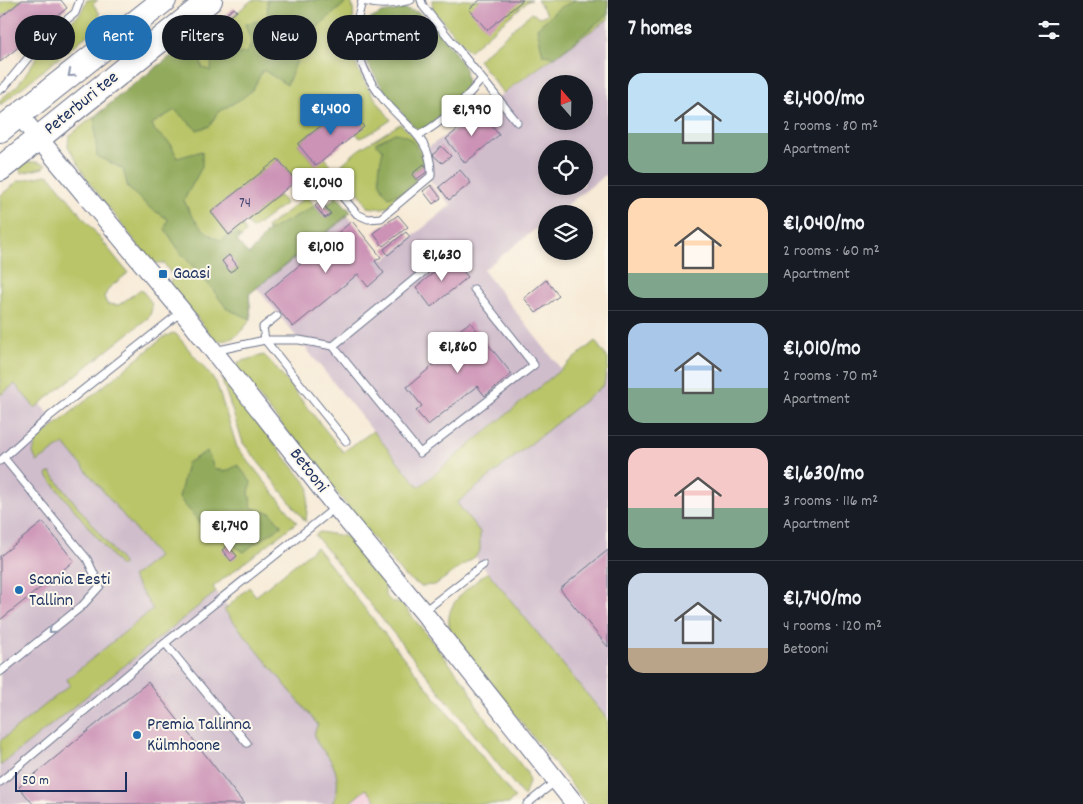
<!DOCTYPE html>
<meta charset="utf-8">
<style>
:root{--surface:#171b24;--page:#20242c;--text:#f1f3f6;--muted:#9ea1a6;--line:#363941;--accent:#1f6fb2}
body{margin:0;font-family:Dekko,sans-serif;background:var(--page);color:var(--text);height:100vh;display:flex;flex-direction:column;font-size:19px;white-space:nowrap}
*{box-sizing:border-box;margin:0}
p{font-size:16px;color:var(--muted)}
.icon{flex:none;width:28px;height:28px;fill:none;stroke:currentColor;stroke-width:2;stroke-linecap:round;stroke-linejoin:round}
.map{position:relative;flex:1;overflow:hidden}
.side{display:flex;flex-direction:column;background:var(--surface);width:475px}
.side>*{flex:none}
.guide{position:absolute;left:15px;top:15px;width:475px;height:45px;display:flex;gap:10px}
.needle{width:32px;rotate:340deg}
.fabs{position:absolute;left:538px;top:75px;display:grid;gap:10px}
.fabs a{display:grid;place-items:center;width:55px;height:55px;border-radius:50%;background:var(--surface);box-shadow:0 2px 8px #0003;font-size:25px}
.scale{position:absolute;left:15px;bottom:12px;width:112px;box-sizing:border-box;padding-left:5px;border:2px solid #1b2f5e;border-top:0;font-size:14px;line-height:18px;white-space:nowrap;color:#1b2f5e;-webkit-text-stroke:4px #fbf7ec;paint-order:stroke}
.price{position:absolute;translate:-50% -42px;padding:0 11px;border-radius:5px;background:#fff;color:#222;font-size:16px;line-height:32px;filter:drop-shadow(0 1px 2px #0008)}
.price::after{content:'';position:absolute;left:50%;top:30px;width:15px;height:11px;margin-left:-8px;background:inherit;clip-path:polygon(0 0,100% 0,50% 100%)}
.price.on{background:var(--accent);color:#fff}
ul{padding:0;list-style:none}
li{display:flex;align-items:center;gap:15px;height:125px;padding:0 20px}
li+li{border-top:1px solid var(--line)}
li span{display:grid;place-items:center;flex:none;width:140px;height:100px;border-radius:15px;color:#555}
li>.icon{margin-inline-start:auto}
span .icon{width:60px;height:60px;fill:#fffc;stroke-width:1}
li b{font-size:21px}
h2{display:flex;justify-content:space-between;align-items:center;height:60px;padding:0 20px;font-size:21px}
.chip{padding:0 18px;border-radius:22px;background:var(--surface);box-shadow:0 2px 8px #0003;font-size:18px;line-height:45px}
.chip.on{background:var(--accent);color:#fff}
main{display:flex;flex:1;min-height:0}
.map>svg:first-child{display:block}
.built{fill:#f4cfdc}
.industrial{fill:#d0bdcc;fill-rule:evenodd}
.green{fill:#b9c567;stroke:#6a7a62}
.forest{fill:#92aa5c;stroke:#566c5d}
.building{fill:#cc93b6}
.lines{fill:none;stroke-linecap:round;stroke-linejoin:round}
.service-casing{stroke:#687088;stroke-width:9}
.tertiary-casing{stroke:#687088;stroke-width:20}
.trunk-casing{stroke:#687088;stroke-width:26}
.service{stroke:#fff;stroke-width:7}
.tertiary{stroke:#fff;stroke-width:18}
.trunk{stroke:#fff;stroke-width:24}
.oneway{stroke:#8d97ae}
.poi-dot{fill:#1f6fb2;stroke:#fbf7ec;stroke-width:2}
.labels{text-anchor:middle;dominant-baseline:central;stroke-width:4;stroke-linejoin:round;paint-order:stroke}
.number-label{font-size:15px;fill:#474874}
.street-label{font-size:18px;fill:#1b2f5e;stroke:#fbf7ec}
.poi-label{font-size:18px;fill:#1b2f5e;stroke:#fbf7ec;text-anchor:start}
</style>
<main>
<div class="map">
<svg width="608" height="804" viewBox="0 0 608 804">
<rect width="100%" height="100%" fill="#fbf7ec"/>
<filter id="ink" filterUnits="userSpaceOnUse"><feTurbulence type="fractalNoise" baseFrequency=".02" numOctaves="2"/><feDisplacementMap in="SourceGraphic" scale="10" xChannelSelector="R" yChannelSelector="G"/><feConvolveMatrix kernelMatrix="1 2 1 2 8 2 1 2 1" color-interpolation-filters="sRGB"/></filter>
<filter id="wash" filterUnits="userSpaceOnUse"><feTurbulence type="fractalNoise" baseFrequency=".0096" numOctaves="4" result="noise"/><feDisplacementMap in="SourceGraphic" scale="20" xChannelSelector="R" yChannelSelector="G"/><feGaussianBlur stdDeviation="1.12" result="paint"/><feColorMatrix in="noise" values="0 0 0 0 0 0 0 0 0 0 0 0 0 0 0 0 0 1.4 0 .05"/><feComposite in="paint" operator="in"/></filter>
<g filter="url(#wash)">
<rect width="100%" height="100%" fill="#f7ead6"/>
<path class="built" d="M368,784l16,20h-41z"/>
<path class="industrial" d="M608,19v154l-53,41h-9v7l-63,49 78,99 -143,118 -161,-199 91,-72 36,44 67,-55 -39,-46zM546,84h38v37h-38zM546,149h38v37h-38z
M604,369l4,6v345l-173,-213z
M15,372l184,229 14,-13 155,196 -25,20h-343v-420z"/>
<path class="green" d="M8,0h14l-22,18v-15z
M87,0h11l-5,4 6,8 1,13 -100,80v-5l18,-15 31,-46 31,-25z
M252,0h98c8,13 -1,30 1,45 3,28 24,53 40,75l-20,13 -11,5 -4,-5 8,-7 -18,-21 -48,39 17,21 10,-7 5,7 -3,5 -23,17 -8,-6 -18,-22 -67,53 18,23 13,-11 4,9 -9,8 12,14 19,-24 -1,-4 40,-31 18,22 6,-4 -5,-8 11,-10 11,20 -99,78 2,25c-10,13 -17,24 -36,21l-46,-56 4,-7 -9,-14h-12l-64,-82 -20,-35 1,-10 117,-91 30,-15z
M432,0h100l-4,1 -59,50 -36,-41z
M537,0h71v19l-105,74 -25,-33 53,-47 9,4 7,-3z
M400,124c10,7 30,29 28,42 -1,11 -30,37 -41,41 -7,2 -13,1 -19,0l-27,-42 17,-15z
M30,162h7l9,3 -3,3 -21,5 -6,-8z
M46,175l4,1 78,97 -19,15 -5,9 3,7 12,1 22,-16c8,11 15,14 8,28l-114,91 -20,-24 -15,11v-199l18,-15z
M279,195l6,8 -1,2 -32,24 -6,-8z
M173,333l3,1 40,48 21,65 60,75 -84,65 3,5 -216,174v-25l70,-56 -3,-6 86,-70 -21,-32 26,-20 -94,-113 -27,18 -4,-9 3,-12 128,-104z
M595,341l13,18v11l-2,2 -2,13 -147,118 23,29v19l-4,5 -41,29 -14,1 -17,-10 -169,-209 3,-5 26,-7 7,7 72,90 30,-21 46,56z
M221,377l88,110 -3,35 -63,-79z
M48,473h3l72,90v3h-3l-73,-90z
M320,532l28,5 37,45v13l6,6 12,4 66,83 7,17 51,68 2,9 -5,15 -209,-262z
M316,547l199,251 -7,6h-129l-13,-15 -18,15h-16c9,-16 6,-33 -4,-48 -4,-5 -10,-10 -12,-16 -3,-5 -1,-10 2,-15l-94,-115 25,-23 7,9z
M488,572l120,148v84h-21l-135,-168c-13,-31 15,-47 36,-64z"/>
<path class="forest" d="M267,0h82l-42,36 -20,49 -24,-15 -10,19 -9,8 -27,16 -7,13 -13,4 -22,-20 -23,14 3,7 16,13 6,14 25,-7v16l-18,33c8,19 18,32 37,41l8,-6 9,-1 2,4 -3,3 12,14 19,-24 43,-23 4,-2 10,12 6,-4 -5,-8 11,-10 14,16 -102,82 2,25 -24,-10 -17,-23 -30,-34 -15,-23 3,-10 -18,-11 -22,-20 -5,-19 -26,-13 -3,-38 27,-24 65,-49 13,1 3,21 9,4 2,-35 3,-6 13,-10 5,34 12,-1 6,-9 -7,-20 13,-3 10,3z
M572,0h36v14l-53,43 -12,-2 -6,-27 23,-21 12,-5z
M404,9l14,3 17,15 18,23 12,19 2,17 -38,41 -12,3c-17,-18 -44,-51 -52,-74 -3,-11 -1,-25 2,-35l15,-8z
M395,133c20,2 21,16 29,31l-12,10 4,6 -13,12 -14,5c-14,-13 -10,-30 -6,-47l-8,-7z
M207,451l7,17 11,4 13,-7 13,17 -2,11 3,15 19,5 11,13 -25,16 -13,10 -42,-27 -23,-27 8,-35z"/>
<g id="blocks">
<path class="building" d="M22,0h39l6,8 -67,54v-44z
M480,0h43l-36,30 -18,-21z
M234,8l3,3 -9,7 -2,-4z
M347,105l17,22 -48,39 -18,-22z
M480,111l19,24 -34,28 -19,-24z
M441,146l10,10 -9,7 -9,-8z
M278,159l18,22 -67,54 -18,-23z
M424,164l5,6 -13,10 -4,-6z
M460,170l11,13 -22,17 -10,-13z
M431,185l10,13 -8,6 -10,-13z
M321,201l10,13 -6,4 -10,-12z
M398,215l10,12 -25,19 -10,-13z
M352,221l29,36 -6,4 9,12 -16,14 -10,-13 -65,53 -28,-33z
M406,232l4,5 -22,18 -4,-6z
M229,255l9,12 -8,5 -8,-11z
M452,258l16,19 -37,30 -15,-20z
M546,280l13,16 -23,17 -12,-15z
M470,322l42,52 -27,22 -8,-10 -49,39 -12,-14 6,-5 -15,-19 36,-30 -7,-8z
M43,522l31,39 -74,59v-64z
M228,545l9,11 -6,5 -9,-11z
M608,550v97l-48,-58z
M148,682l96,122h-211l-14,-17z"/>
</g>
</g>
<g filter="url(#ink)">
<use href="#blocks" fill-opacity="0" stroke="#687088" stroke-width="1"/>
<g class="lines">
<defs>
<path id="service" d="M362,0c15,7 34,4 49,0
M421,0l2,6 94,116
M0,90l6,-5 39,-48 30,-24 5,-13
M419,135c25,-13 45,-35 63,-56
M325,176l32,38 11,5 13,-1 50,-42c2,-37 -26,-50 -47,-76 -14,-17 -26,-39 -28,-62 -1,-12 3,-25 6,-37
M277,316l-14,11 2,13 81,101
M333,346l111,-91
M214,351l51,-11h34l34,6 87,107 114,-88 -60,-76
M0,461l50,-45 131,-104
M423,612l60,-47
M165,643l82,100
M0,672l82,-66 18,-20 -13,-27 -83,-101
M0,782l165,-139 171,-136
M527,804l29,-23"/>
<path id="tertiary" d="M19,115l163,196 154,196 87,105 152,192"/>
<path id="trunk" d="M0,130l164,-130
M0,169l210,-169"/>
</defs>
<use href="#service" class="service-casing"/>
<use href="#tertiary" class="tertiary-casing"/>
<use href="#trunk" class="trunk-casing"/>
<use href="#service" class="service"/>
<use href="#tertiary" class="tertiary"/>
<use href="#trunk" class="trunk"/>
</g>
<defs><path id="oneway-chevron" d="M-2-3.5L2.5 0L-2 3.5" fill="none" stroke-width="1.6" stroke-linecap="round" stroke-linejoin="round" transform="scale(1.25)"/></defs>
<g class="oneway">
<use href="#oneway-chevron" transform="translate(71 74) rotate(141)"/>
<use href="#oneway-chevron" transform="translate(52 630) rotate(141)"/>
</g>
</g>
<g class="poi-dot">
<rect x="158" y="269" width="10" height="10" rx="2.5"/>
<circle cx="19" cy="590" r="5"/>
<circle cx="137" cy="735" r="5"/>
</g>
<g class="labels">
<g class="number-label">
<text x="245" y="204">74</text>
</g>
<g class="street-label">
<text transform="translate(82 104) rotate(-39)">Peterburi tee</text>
<text transform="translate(308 471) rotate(52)">Betooni</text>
</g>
<g class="poi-label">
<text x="173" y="274">Gaasi</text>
<text x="29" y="580">Scania Eesti<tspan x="29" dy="21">Tallinn</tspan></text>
<text x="147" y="725">Premia Tallinna<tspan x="147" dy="21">Külmhoone</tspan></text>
</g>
</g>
</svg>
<div class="fabs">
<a><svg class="needle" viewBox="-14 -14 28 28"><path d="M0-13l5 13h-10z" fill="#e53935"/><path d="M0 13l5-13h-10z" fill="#9ea1a6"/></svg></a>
<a><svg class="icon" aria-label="locate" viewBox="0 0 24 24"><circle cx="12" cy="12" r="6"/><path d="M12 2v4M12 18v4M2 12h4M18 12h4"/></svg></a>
<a><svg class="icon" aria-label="layers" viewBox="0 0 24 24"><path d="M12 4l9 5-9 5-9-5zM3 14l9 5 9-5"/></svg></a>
</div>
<div class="scale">50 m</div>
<b class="price on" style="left:331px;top:136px">€1,400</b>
<b class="price" style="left:472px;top:137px">€1,990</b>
<b class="price" style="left:323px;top:210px">€1,040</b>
<b class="price" style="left:326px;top:274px">€1,010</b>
<b class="price" style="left:442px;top:282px">€1,630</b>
<b class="price" style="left:458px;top:374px">€1,860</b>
<b class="price" style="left:230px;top:553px">€1,740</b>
<div class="guide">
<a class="chip">Buy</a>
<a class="chip on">Rent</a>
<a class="chip">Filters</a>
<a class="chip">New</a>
<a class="chip">Apartment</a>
</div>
</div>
<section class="side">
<h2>7 homes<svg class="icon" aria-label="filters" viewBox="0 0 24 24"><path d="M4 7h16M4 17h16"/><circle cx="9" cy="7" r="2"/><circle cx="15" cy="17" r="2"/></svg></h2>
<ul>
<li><span style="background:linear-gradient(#bfe0f5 60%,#7fa58c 0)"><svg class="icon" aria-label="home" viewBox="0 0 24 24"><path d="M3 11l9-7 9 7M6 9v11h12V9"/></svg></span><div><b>€1,400/mo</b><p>2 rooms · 80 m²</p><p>Apartment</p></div></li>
<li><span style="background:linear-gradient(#ffd9b3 75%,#7fa58c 0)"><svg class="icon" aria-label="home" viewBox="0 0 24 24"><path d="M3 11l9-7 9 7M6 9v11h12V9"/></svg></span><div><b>€1,040/mo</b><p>2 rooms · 60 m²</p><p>Apartment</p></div></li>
<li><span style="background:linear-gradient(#a9c7e8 65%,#7fa58c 0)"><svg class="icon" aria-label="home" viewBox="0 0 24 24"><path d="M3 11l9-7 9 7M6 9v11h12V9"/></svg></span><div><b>€1,010/mo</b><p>2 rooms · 70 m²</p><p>Apartment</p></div></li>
<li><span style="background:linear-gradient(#f6c9c9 60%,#7fa58c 0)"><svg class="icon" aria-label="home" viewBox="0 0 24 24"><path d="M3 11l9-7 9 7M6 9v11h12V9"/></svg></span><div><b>€1,630/mo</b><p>3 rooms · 116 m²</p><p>Apartment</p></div></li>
<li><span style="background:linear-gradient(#c9d6e8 75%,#b9a48a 0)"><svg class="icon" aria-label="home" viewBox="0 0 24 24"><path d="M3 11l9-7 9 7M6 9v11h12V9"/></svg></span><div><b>€1,740/mo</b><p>4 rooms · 120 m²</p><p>Betooni</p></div></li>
</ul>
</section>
</main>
